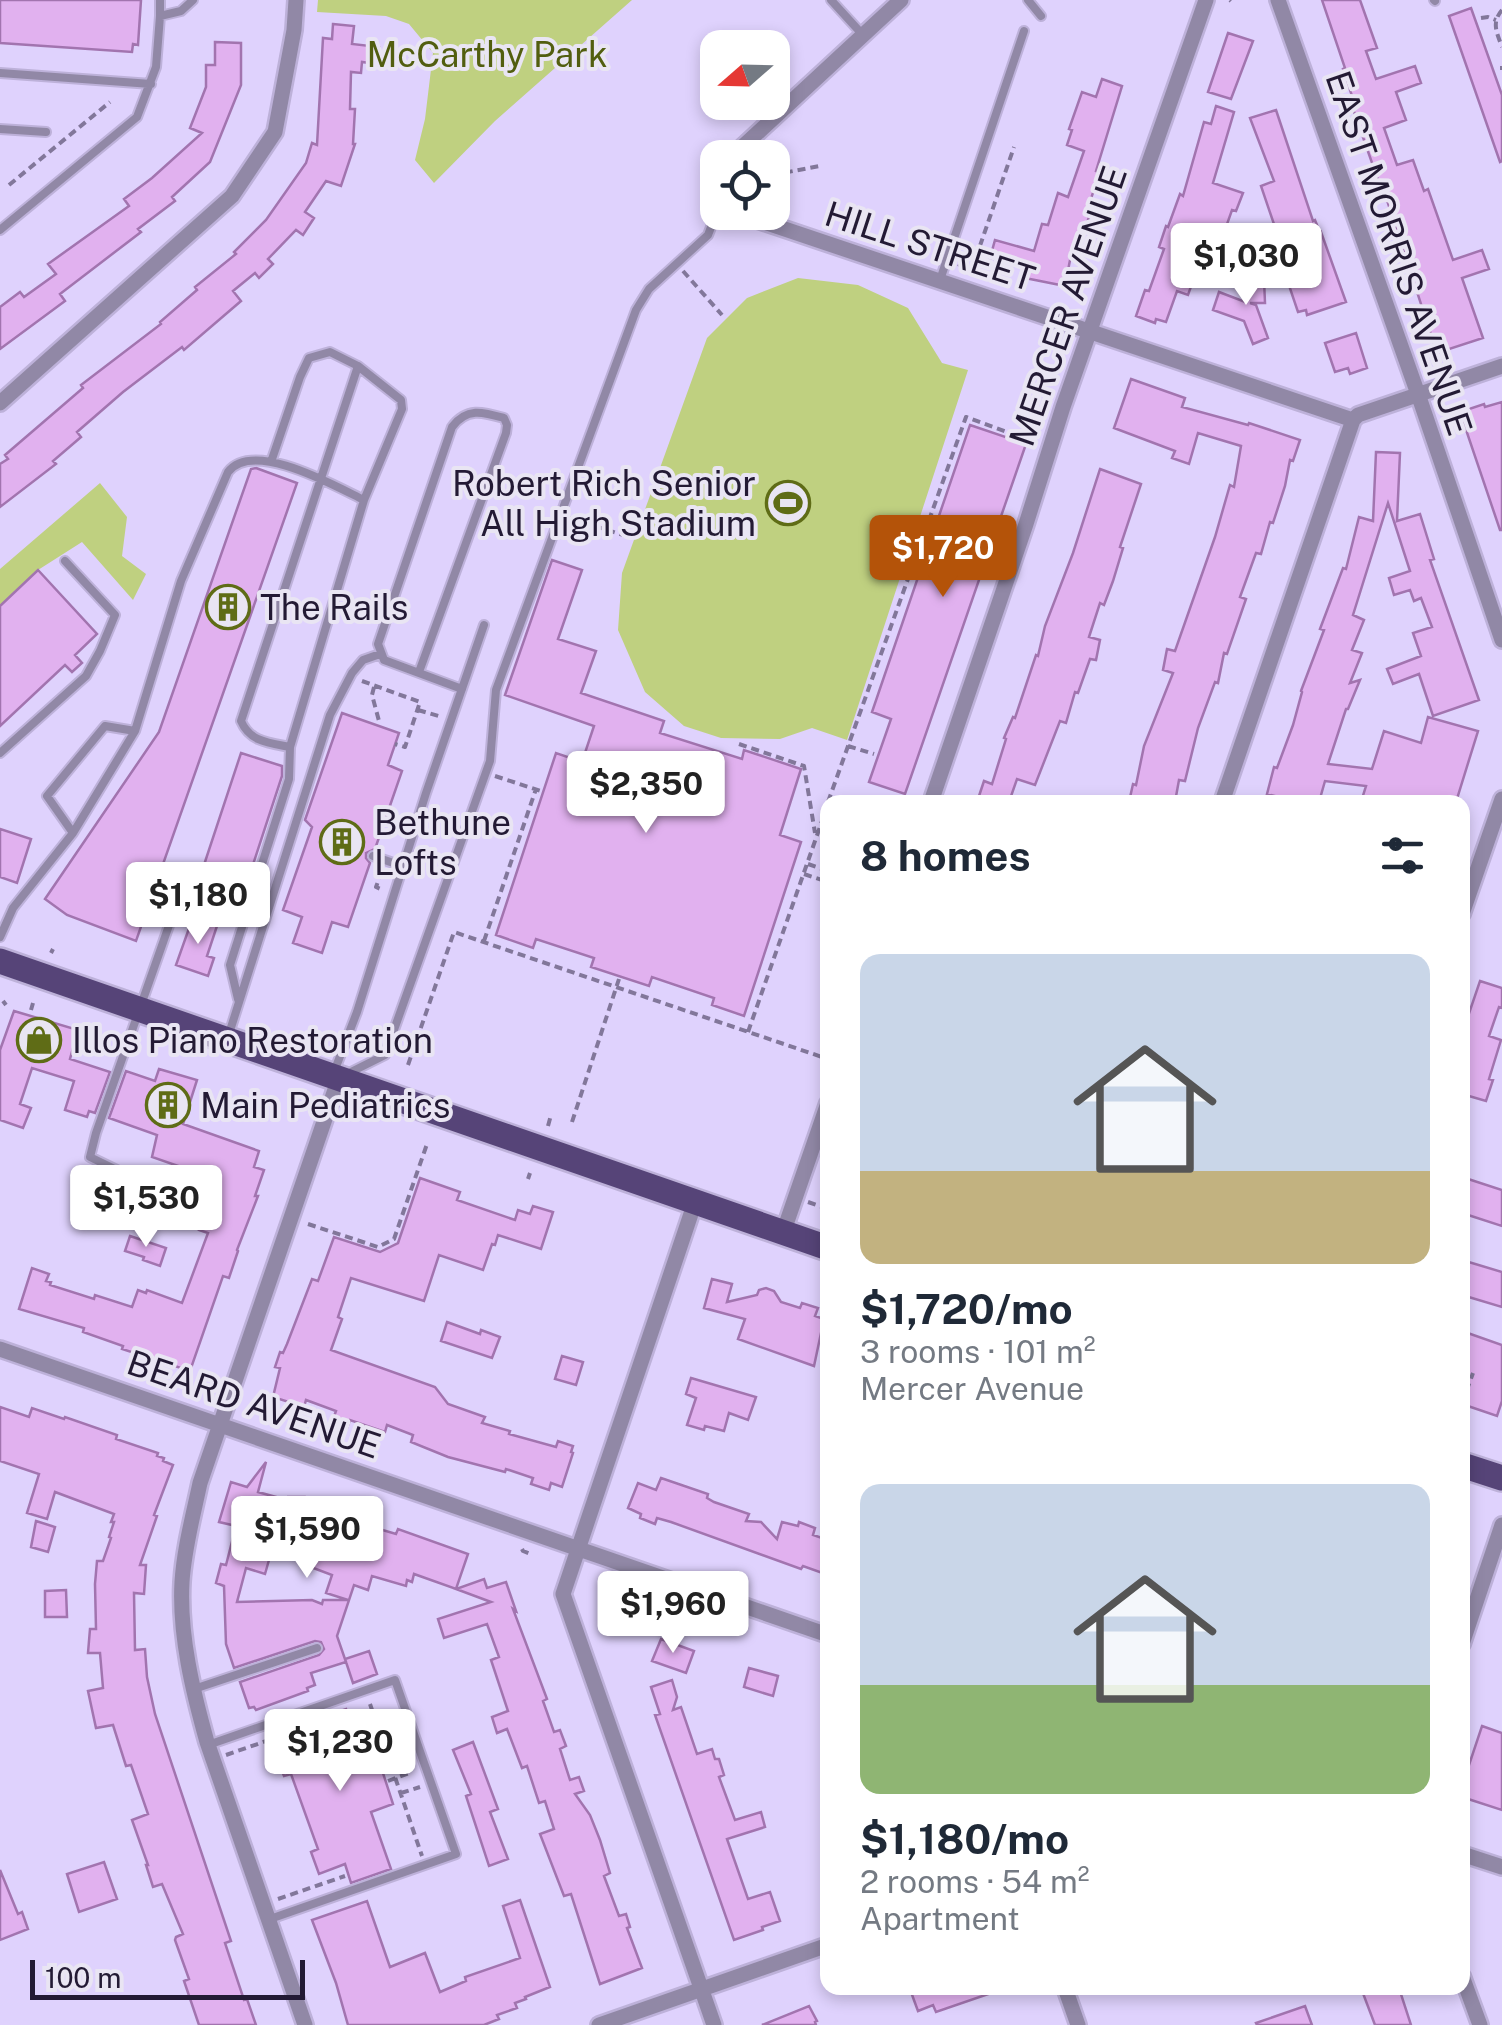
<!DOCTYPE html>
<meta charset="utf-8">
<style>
:root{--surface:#fff;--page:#f2f2f3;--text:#1f2937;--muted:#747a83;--accent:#b45309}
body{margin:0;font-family:"Public Sans",sans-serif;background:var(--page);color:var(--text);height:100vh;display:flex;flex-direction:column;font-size:38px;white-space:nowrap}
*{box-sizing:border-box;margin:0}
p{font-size:32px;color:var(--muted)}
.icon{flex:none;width:55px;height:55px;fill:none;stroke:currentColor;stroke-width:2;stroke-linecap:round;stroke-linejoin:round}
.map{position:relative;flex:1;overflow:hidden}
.side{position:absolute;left:820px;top:795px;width:650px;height:1200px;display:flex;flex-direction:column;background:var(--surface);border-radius:20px;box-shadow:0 5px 15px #0003}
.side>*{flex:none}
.needle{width:65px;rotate:250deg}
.controls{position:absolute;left:700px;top:30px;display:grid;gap:20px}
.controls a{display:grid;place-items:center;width:90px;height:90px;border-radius:20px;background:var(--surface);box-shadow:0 5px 15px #0003;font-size:50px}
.scale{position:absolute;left:30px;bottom:25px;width:275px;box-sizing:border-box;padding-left:10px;border:5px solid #231a34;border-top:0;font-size:28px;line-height:35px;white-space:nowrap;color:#231a34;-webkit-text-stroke:8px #e9e5f3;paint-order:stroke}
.price{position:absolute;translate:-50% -85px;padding:0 22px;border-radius:10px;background:#fff;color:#222;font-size:32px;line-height:65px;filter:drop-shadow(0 2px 5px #0008)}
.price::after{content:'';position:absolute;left:50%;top:60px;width:30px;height:22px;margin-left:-15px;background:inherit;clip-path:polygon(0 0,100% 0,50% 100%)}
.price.active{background:var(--accent);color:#fff}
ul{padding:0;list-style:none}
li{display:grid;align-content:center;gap:20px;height:530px;padding:0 40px}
li span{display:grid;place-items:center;height:310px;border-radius:20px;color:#555}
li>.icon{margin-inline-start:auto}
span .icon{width:180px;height:180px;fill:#fffc;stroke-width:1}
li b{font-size:42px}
h2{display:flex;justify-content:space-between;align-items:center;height:120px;padding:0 40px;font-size:42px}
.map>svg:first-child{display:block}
.green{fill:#bfd080}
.building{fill:#e1b1ef;stroke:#a274af;stroke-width:2.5;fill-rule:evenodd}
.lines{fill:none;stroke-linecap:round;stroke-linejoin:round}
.service-casing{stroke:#bdb1d9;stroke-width:12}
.minor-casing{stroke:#bdb1d9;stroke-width:20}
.primary-casing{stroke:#bdb1d9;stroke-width:30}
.path{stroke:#82779a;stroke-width:4;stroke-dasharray:8 5;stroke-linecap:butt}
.service{stroke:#9188a6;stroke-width:8}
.minor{stroke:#9188a6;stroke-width:15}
.primary{stroke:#564478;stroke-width:25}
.labels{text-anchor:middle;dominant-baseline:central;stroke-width:8;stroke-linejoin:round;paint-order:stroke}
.park-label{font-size:35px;fill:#525e0f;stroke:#e9e5f3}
.street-label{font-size:35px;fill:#231a34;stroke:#e9e5f3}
.poi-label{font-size:35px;fill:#231a34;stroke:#e9e5f3;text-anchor:start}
</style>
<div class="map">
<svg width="1502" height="2025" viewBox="0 0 1502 2025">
<rect width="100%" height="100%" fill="#dfd2fd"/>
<path class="green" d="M318,0h314l-137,121 -61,62 -19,-23 10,-41 8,-66 -24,-29 -23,-8 -69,-4z
M798,278l60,7 50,23 34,55 26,7 -121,370 -35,-12 -32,11 -59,-1 -37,-12 -39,-34 -27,-62 4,-57 85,-235 40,-40z
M100,483l27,34 -5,39 24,18 -13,26 -51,-58 -44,28 -38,36v-37z"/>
<path class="building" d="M0,0h141l-3,45 -5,-1 -1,8 -132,-9z
M1322,0h38l17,48 -11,3 10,28 39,-13 6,17 -25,9 10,28 -22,8 13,37 16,-5 11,31 4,-2 25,71 29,-10 7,19 -27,9 21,60 -46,15 -52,-159h-2l-30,-85 3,-1 -13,-39 2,-1z
M1471,8l31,87v66l-2,1 -51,-146z
M333,24l21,2 -2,18 27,3 -2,17 -15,-2 -1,11 -10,-1 -1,37h5l-2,35h2l-14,42 -15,-5 -21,31 9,6 -11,17 -7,-5 -28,29 5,5 -14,14 -4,-5 -22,18 8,10 -57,49 -2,-3 -59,45 -46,40 4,5 -28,24 3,3 -56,43v-43l8,-5 -3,-4 78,-67 -2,-3 80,-61 -1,-2 37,-32 -2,-3 41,-33 -2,-2 32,-32 40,-57 6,-20 5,2 6,-107 9,1z
M1228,33l25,8 -22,58 -23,-7z
M215,42l26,1v42l-31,77 -38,35 3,4 -37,28 3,3 -81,62 5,7 -65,48v-42l20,-15 4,5 32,-23 -8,-10 81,-58 -5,-7 28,-21 50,-45 -12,-5 16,-41v-22h9z
M1102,79l20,7 -26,85 4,2 -11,31 4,1 -7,21 -2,-1 -9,31 -4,-1 -6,31 -40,-8 2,-11 -37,-9 5,-18 39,11 8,-27 6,1 10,-32 10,4 16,-46 -17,-6 5,-15 -3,-1 13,-37 14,5z
M1216,106l18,6 -21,71 30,10 -7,18 -4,-1 -18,51 -9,-3 -1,5 -4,-2 -12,34 -11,-4 -11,31 -10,-3 -1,4 -19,-7 9,-26 4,1 15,-42 -5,-2 7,-21 2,1 12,-33 3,2 21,-74 7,2z
M1276,110l37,111 2,-1 5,13 1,-1 25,70 -39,13 -1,-5 -8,2 -26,-77 5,-2 -16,-47 13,-5 -24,-63z
M1264,279l1,24h-15l6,2 12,33 -15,6 -9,-23 -31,-11 6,-18 26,10 -1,-22z
M1356,333l11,35 -17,6 -2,-6 -13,4 -10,-29z
M1131,379l54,19 -3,9 66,18 1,-2 51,17 -7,21 -3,-1 -5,26 -12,37 -3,-1 -9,32 -5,-1 -16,44 6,2 -19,55 -3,-1 -6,30 -3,-1 -17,46 -13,53 -6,-1 -4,22h-46l4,-18 3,1 8,-39 29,-73 -10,-3 4,-21 8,2 40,-114 15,-52 4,2 7,-41 -43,-13 -9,31 -17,-6 3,-7 -61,-23z
M1502,402v128h-2l-40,-118 24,-8 1,3z
M970,425l56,19 -121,350 -36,-12 22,-63 -19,-7z
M1376,452l24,1 -3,68 23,-7 14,45 -4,1 49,140 -46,16 -14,-42 -26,10 -6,-15 34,-13 -8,-23 19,-6 -11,-29 -7,3 -4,-11 -16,5 -5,-17 21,-7 -22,-68 -35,112 11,5 -12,30 10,3 -12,30 10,-3 -12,29h-2l-18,55 44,5 12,-38 37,12 7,-26 50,14 -22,71h-95l5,-16 -41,-5 -6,21h-21l-31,-8 7,-27 3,1 16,-43 9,-33 -1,-1 23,-61 -4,-1 23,-61 3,1 13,-52 14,4z
M256,468l41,15 -161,458 -69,-26 -22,-16 114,-167 92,-263z
M1100,469l41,15 -21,63 3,1 -10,33 -9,24 -4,-2 -11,34 11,3 -4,20 -6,-1 -12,34 -3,-1 -9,31 -6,-2 -25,64 -18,-6 -8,23h-32l7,-21 8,3 14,-45 -2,-1 9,-21 2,1 21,-63 2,1 7,-30 28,-73z
M552,560l30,10 -24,69 38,12 -15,42 83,28 -4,12 82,26 2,-9 57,19 -21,66 21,7 -57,174 -32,-11 2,-7 -62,-21 -3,9 -58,-19 3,-9 -58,-19 -3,9 -37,-13 60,-182 26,9 12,-36 -89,-31z
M38,570l59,64 -22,21 7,8 -10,9 -7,-7 -65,61v-120z
M342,713l57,20 -11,32 14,6 -27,78 -9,4v5l4,5 -22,64 -16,-5 -10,31 -29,-10 9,-26 -19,-7 29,-83 -7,-7z
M241,753l41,13v10l-37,113 -44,-15z
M0,829l31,10 -14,44 -17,-6z
M193,917l24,9 -10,30 7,2 -6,18 -32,-11z
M1480,981l22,7v20l-3,-1 -10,29 12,4 -12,39 4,1 -7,21 -24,-7v-60z
M14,1011l64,19 -8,29 40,13 -15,41 -6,-2 -2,6 -22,-7 9,-29 -42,-13 -12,36 11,4 -8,20 -23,-8v-70z
M159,1069l38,11 -14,44 76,27 -5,16 10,3 -9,26h3l-21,54 1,1 -9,27 -6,-2 -33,95 -68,-22 1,-3 -40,-14 1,-4 -65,-19 13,-41 17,6 -3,7 5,1 -1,3 44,14 1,-4 37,12 6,-17 8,3 1,-3 35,13 26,-70 -9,-3 16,-42 -31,-9 3,-10 -35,-12 5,-22 -48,-17 17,-47 29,10z
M1462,1177l40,13v36l-40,-13z
M420,1178l40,14 -3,8 58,20 3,-10 12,4 3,-8 20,6 -12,37 -43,-14 -3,10 -3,-1 -9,26 -44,-15 -15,46 -73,-23 -13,39 4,2 -11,31 104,37 13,17 37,13 -3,6 28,8 -1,3 47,13 2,-6 15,5 -2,6 2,1 -11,34 -11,-4 -2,7 -18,-6 2,-6 -27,-9 -1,3 -57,-15 -37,-15 2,-7 -26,-10 -2,7 -35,-12 -3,8 -15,-6 4,-11 -30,-11 -2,7 -31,-10 7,-29 -5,-1 5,-15 3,1 4,-9 25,-65 6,2 16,-44 46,15 18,-9z
M130,1236l36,12 -6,18 -17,-6 1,-3 -19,-6z
M1462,1260l40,12v35l-40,-12z
M712,1279l20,5 -5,18 30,-7 2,-5 7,-2 8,3 7,11 19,6 2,-5 16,5 -3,8 9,3 -10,47 -76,-27 7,-20 -41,-11z
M447,1322l33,12 1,-4 19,7 -8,21 -51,-17z
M1462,1331l40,14v56l-5,15 -35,-12z
M562,1356l21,6 -7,23 -21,-6z
M691,1378l65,19 -8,23 -19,-7 -5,18 -19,-5 -1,4 -17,-5 9,-27 -10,-4z
M0,1407l29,10 3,-9 32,11 1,-2 52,18 -1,4 42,14 -1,3 7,2 -1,3 10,4 -19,50 3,1 -17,49h6l-2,29 -10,-1 1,57 10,-1 2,28 8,37 76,227 -6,2 19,57 3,-1 9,26h-57l-15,-44 5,-2 -14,-39 1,-3 7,-3 -21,-50 -9,3 -7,-22h2l-16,-45 16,-6 -17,-49 -5,1 -13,-41 -17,3 -8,-37 15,-3 -3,-35h-12l2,-24h6l-1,-45 2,-23h6l8,-23 -2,-1 5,-15h-3l3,-8 -59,-22 -8,27 -20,-6 12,-39 -39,-13z
M266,1462l-8,30 29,8 1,-3h16l-2,5 67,24 27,8 2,-5 70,25 -12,35 -42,-15 -2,8 -5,-2 -1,6 -34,-10 -4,14 -14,-5 -17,51 9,26 -35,11 4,12 -8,3 1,3 -52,19 -2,-3 -5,1 -9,-26 79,-27 5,-6 -3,-7 -6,-1 -81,27 -8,-24 -2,-58 -8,-3 5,-19 5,1 10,-39 -17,-4 12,-40 16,5zM273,1546l38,12 -3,8 24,9 -6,18 22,7h-25l-1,4 -10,-4 -75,2 9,-34 19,6z
M661,1478l47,16 -1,4 7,4 35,12 -3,7 15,1 16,17 5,-17 16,4 1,-4 16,6 -2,7 15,5v35l-25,-9 -2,3 -130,-47 -14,-4 -2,6 -15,-6 1,-4 -13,-6 10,-25 18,7z
M36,1521l19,6 -7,25 -17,-5z
M484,1579l3,9 19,-6 10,29 -3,-2 34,90 -4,2 11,31 6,-2 6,16 -6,3 10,31 9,-3 5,14 -9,3 15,21 10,25 10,33 -6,3 15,40 7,-2 4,13 -3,1 15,40 -42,16 -29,-90 -7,2 -24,-62 14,-5 -9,-28 -6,2 -12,-37 -5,2 -15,-39 -10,4 -5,-16 16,-6 -17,-51 8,-3 -12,-33 -43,14 -6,-19 53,-17 -35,-13z
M66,1590l1,27h-22v-26z
M661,1639l33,12 -8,22 -34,-12z
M369,1651l8,23 -24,9 -8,-24z
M749,1668l29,8 -5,20 -29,-9z
M672,1680l5,17 -4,13 8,-3 16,47 15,-5 3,10h4l5,16 -5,2 16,43 26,-8 4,15 -38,12 21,60 22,-7 10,29 -18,6 1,3 -29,10 -79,-225 5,-1 -9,-27z
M346,1709l10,27 3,-2 2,5 7,-3 1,4 3,-1 21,65 -22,8 20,57 -40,14 -6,-19 -26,10 -8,-22 7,-3 -27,-75 -7,2 -9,-24 28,-10 -6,-16z
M1482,1726l20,7v77l-40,-13v-11z
M473,1742l25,67 -8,3 18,47 -19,7 -23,-70 5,-2 -18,-44z
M104,1862l13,37 -38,13 -12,-38z
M0,1870l18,44 4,-2 6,17 -28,11z
M520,1900l30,87 -25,10 1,2 -11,4 2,5 -20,7 2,4 -15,6h-136l-12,-42 -24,-63 55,-19 23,66 35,-14 15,39 26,-11 -1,-4 55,-19 -17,-52z
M925,1988h74l1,2 -64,22 -3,-7 -15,6 -7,-19z
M1361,1988h38l12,37h-36z
M809,2006l8,15 -2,1 1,3h-54z
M1305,2006l7,19h-55l-1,-2z"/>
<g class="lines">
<defs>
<path id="service" d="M831,0l31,34
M1028,0l13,16
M1434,0l1,1
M160,16v-16
M0,73l151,11
M0,129l46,3
M0,230l137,-113 19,-50 4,-51 21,-5 12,-11
M940,280l84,-249
M358,366l43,34 1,9 -38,91
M419,672l87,-239 1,-8 -3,-7c-21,-6 -37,-11 -52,9l-74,217 6,16 78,29
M135,731l46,-150 47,-109c25,-33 107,14 136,28l-74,247c-21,-4 -40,-5 -49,-26l117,-355 -28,-14 -21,6 -9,19 -29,85
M0,753l86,-77 14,-25 15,-36 -50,-54
M373,856l29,10
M0,937l13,-29 60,-75 -26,-37 58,-70 30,5 -62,102
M238,999l-8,-34 59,-186 1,-32
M228,1037l102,-322 22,-42 11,-13 17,-6
M334,1072l23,-60 69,-219 58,-168
M347,1074l38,-19 105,-294 6,-71 140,-380 13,-21 59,-54 10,-26
M137,1180l-47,-23 6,-24 83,-236 65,23
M194,1689l123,-41
M208,1745l187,-65 61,174 -186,65"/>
<path id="minor" d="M1278,0l140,394 84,246
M734,158l5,-8 162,-150
M734,212l619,208
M0,403l232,-207 43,-64 19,-102 2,-30
M1353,420l5,-5 144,-49
M931,802l95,-278 37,-117 143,-407
M1222,802l131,-382
M1462,914l40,-115
M695,1202l-132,392 151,431
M783,1233l45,-130
M0,1349l828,286
M1462,1644l40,-119
M1462,1854l40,13
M1462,1976l18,49
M1065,1988l13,37
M305,2025l-98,-283c-14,-50 -28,-107 -25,-160 2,-33 11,-66 18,-99l139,-405
M599,2025l229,-80"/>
<path id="primary" d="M0,961l828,287
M1462,1465l40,13"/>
</defs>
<use href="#service" class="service-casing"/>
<use href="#minor" class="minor-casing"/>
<use href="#primary" class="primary-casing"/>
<path class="path" d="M1230,0l1,1
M1502,10c-11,13 -5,23 0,37
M1481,18l7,-1 8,3
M1500,68h2
M772,175l48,-9
M9,185l101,-83
M958,264l14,5 42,-122
M683,271l39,44
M570,518l62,20
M362,681l58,21 -15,45 -10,-3
M374,687l-2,8 7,26
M418,710l24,7
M739,744l65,22 11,67
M848,746l26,8
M495,776l46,15
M828,802l138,-385 71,26
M808,864l20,7
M382,871l-6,16 7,3
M804,874l24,8
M484,941l52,-152
M51,953l2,-4
M3,1001l3,4
M31,1010l2,-7
M748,1032l80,-228
M408,1065l46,-133 374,127
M306,1104l5,-2
M572,1122l47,-143
M548,1126l3,-11
M528,1179l2,-6
M808,1202l20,7
M308,1224l70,23 16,-8 33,-95
M1462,1403l11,-30
M522,1549l1,2 10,4
M370,1704l52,152
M294,1730l4,10
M226,1755l69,-24
M390,1762l19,-7
M388,1781l24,-9
M401,1793l19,-6
M278,1899l67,-23"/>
<use href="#service" class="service"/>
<use href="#minor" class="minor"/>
<use href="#primary" class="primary"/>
</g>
<defs>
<symbol id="stadium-ring" viewBox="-11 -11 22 22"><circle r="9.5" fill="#e9e5f3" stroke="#5f6c16" stroke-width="1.5"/><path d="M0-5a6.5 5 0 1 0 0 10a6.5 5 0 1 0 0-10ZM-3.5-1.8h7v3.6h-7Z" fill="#5f6c16"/></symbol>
<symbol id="building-ring" viewBox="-11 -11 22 22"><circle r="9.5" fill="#e9e5f3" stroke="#5f6c16" stroke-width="1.5"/><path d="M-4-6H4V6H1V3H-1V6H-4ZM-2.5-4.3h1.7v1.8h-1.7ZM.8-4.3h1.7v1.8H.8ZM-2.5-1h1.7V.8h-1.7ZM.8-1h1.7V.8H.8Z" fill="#5f6c16"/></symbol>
<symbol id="shop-ring" viewBox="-11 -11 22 22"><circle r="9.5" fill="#e9e5f3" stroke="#5f6c16" stroke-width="1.5"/><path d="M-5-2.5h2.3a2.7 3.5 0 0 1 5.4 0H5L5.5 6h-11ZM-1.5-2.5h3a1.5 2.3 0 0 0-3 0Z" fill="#5f6c16"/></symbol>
</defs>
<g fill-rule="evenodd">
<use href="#stadium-ring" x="763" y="478" width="50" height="50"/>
<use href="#building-ring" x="203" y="582" width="50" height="50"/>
<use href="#building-ring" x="317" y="817" width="50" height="50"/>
<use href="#shop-ring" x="14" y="1015" width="50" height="50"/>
<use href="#building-ring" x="143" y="1080" width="50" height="50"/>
</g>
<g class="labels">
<g class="park-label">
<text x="487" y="54">McCarthy Park</text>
</g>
<g class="street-label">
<text transform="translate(930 246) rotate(18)">HILL STREET</text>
<text transform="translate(1399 253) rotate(71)">EAST MORRIS AVENUE</text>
<text transform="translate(1068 306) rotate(-71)">MERCER AVENUE</text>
<text transform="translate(254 1404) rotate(19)">BEARD AVENUE</text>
</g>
<g class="poi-label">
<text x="756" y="483" text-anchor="end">Robert Rich Senior<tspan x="756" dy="40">All High Stadium</tspan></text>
<text x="260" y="607">The Rails</text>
<text x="374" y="822">Bethune<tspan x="374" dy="40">Lofts</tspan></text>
<text x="72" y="1040">Illos Piano Restoration</text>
<text x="200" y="1105">Main Pediatrics</text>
</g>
</g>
</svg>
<div class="controls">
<a><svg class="needle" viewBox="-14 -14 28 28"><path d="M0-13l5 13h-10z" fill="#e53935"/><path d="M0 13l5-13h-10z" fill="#747a83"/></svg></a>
<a><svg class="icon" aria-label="locate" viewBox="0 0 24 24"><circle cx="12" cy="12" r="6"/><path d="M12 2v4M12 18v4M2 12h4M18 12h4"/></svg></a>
</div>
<div class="scale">100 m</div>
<b class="price" style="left:1246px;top:308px">$1,030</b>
<b class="price active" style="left:943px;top:600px">$1,720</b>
<b class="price" style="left:646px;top:836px">$2,350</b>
<b class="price" style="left:198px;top:947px">$1,180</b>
<b class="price" style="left:146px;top:1250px">$1,530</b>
<b class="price" style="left:307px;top:1581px">$1,590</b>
<b class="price" style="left:673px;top:1656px">$1,960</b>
<b class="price" style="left:340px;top:1794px">$1,230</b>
<section class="side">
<h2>8 homes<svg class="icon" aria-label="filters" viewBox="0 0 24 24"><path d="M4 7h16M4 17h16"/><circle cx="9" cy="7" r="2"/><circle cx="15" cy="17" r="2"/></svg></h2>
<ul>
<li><span style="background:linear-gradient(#c9d6e8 70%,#c2b280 0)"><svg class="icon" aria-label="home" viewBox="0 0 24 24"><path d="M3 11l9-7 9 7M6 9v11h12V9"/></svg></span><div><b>$1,720/mo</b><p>3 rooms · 101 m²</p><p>Mercer Avenue</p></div></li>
<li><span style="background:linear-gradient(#c9d6e8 65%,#8fb573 0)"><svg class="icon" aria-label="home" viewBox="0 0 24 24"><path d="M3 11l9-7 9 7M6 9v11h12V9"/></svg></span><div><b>$1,180/mo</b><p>2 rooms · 54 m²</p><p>Apartment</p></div></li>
</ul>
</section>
</div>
